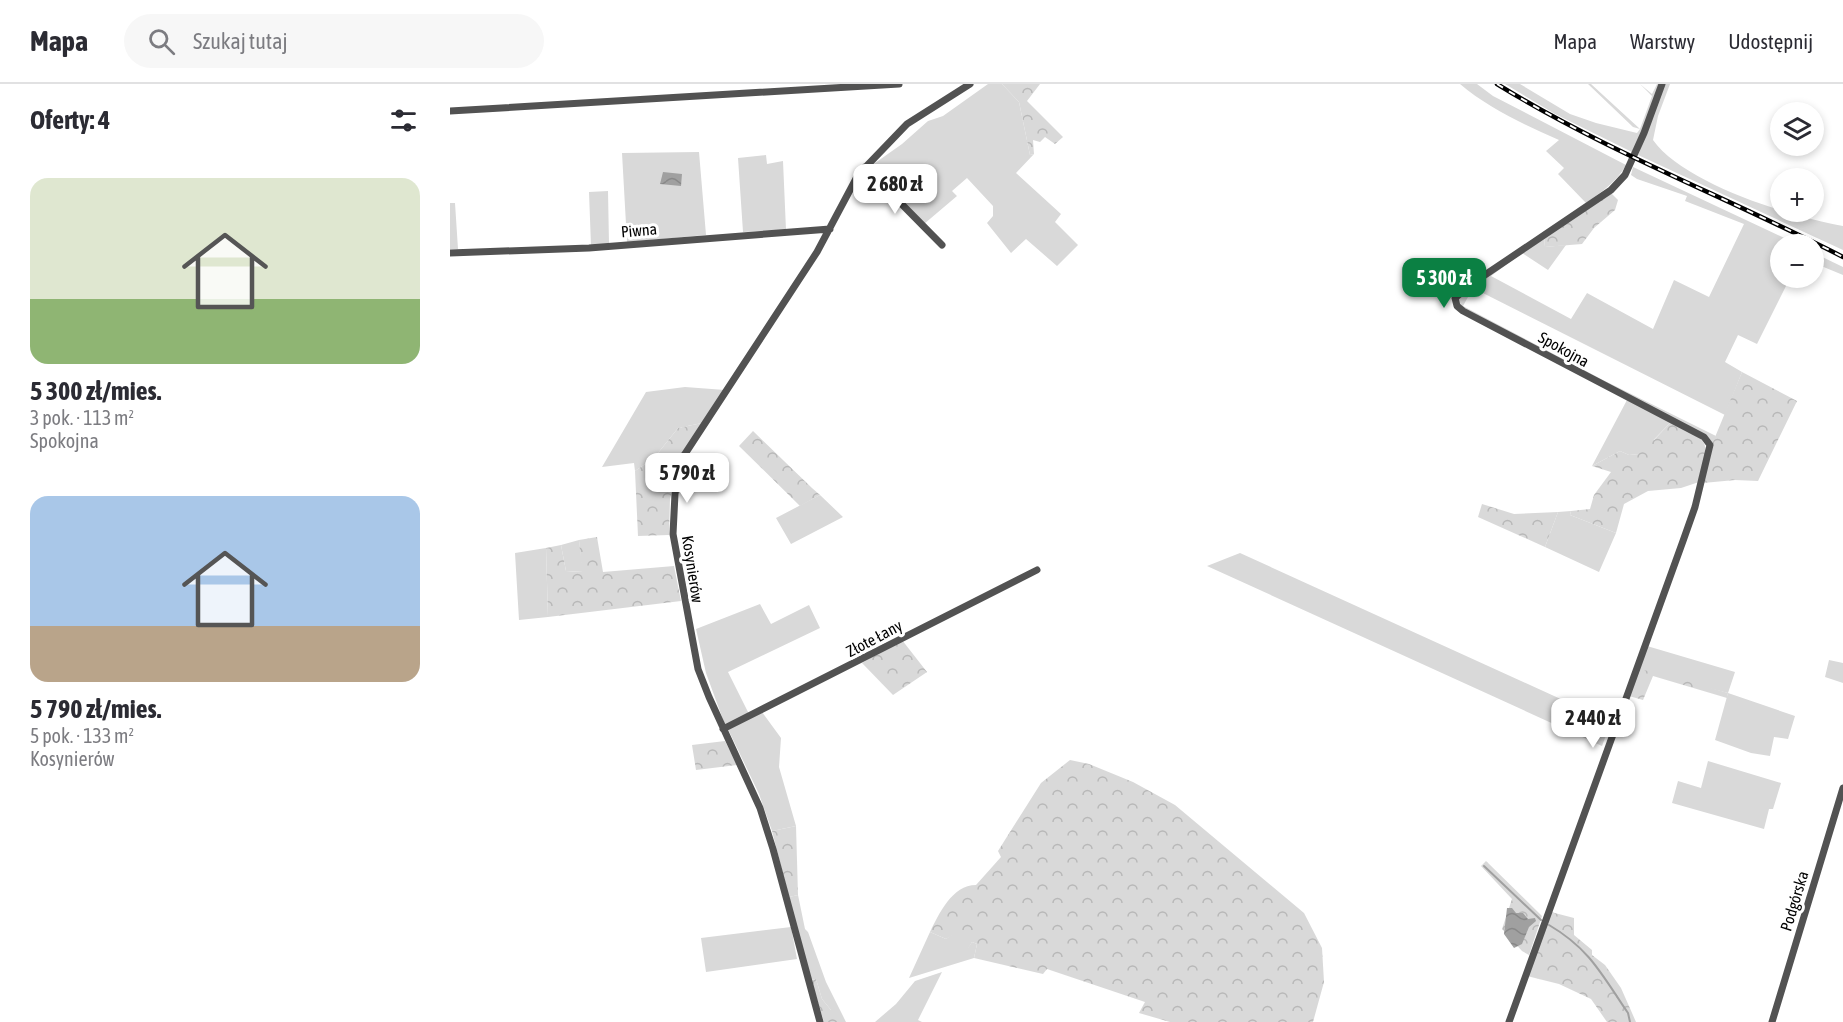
<!DOCTYPE html>
<html lang="pl">
<meta charset="utf-8">
<style>
:root{--surface:#fff;--page:#f7f7f7;--text:#2b2b33;--muted:#7c7c81;--line:#e1e1e2;--accent:#0b8043}
body{margin:0;font-family:"Asap Condensed",sans-serif;background:var(--page);color:var(--text);height:100vh;display:flex;flex-direction:column;font-size:22px;white-space:nowrap}
*{box-sizing:border-box;margin:0}
p{font-size:20px;color:var(--muted)}
.icon{flex:none;width:33px;height:33px;fill:none;stroke:currentColor;stroke-width:2;stroke-linecap:round;stroke-linejoin:round}
.map{position:relative;flex:1;overflow:hidden}
.drawer{display:flex;flex-direction:column;background:var(--surface);width:450px}
.drawer>*{flex:none}
.tools{position:absolute;left:1320px;top:18px;display:grid;gap:12px}
.tools a{display:grid;place-items:center;width:54px;height:54px;border-radius:50%;background:var(--surface);box-shadow:0 3px 9px #0003;font-size:30px}
.price{position:absolute;translate:-50% -51px;padding:0 14px;border-radius:12px;background:#fff;color:#222;font-size:20px;line-height:39px;filter:drop-shadow(0 2px 3px #0008)}
.price::after{content:'';position:absolute;left:50%;top:36px;width:18px;height:14px;margin-left:-9px;background:inherit;clip-path:polygon(0 0,100% 0,50% 100%)}
.price.on{background:var(--accent);color:#fff}
ul{padding:0;list-style:none}
li{display:grid;align-content:center;gap:12px;height:318px;padding:0 30px}
li span{display:grid;place-items:center;height:186px;border-radius:18px;color:#555}
li>.icon{margin-inline-start:auto}
span .icon{width:108px;height:108px;fill:#fffc;stroke-width:1}
li b{font-size:26px}
h2{display:flex;justify-content:space-between;align-items:center;height:72px;padding:0 30px;font-size:26px}
header{display:flex;align-items:center;gap:36px;box-sizing:border-box;height:84px;padding:0 30px;background:var(--surface);border-bottom:2px solid var(--line)}
header strong{font-size:28px}
nav{display:flex;gap:33px;margin-inline-start:auto;font-size:21px}
.search{width:420px;height:54px;background:var(--page);display:flex;align-items:center;gap:15px;box-sizing:border-box;padding:0 21px;border-radius:33px;color:var(--muted);font-size:22px}
main{display:flex;flex:1;min-height:0}
.map>svg:first-child{display:block}
.green{fill:#d9d9d9}
.forest{fill:url(#forest-crowns)}
.water{fill:url(#water-waves)}
.lines{fill:none;stroke-linecap:round;stroke-linejoin:round}
.stream{stroke:#a0a0a0;stroke-width:2}
.minor{stroke:#525252;stroke-width:7}
.rail-casing{stroke:#000;stroke-width:4.5}
.rail{stroke:#fff;stroke-width:2;stroke-dasharray:7;stroke-linecap:butt}
.labels{text-anchor:middle;dominant-baseline:central;stroke-width:6;stroke-linejoin:round;paint-order:stroke}
.street-label{font-size:16px;fill:#000;stroke:#fff}
</style>
<header>
<strong>Mapa</strong>
<div class="search"><svg class="icon" aria-label="search" viewBox="0 0 24 24"><circle cx="10" cy="10" r="6"/><path d="M15 15l6 6"/></svg>Szukaj tutaj</div>
<nav><a>Mapa</a><a>Warstwy</a><a>Udostępnij</a></nav>
</header>
<main>
<section class="drawer">
<h2>Oferty: 4<svg class="icon" aria-label="filters" viewBox="0 0 24 24"><path d="M4 7h16M4 17h16"/><circle cx="9" cy="7" r="2"/><circle cx="15" cy="17" r="2"/></svg></h2>
<ul>
<li><span style="background:linear-gradient(#dfe7d0 65%,#8fb573 0)"><svg class="icon" aria-label="home" viewBox="0 0 24 24"><path d="M3 11l9-7 9 7M6 9v11h12V9"/></svg></span><div><b>5 300 zł/mies.</b><p>3 pok. · 113 m²</p><p>Spokojna</p></div></li>
<li><span style="background:linear-gradient(#a9c7e8 70%,#b9a48a 0)"><svg class="icon" aria-label="home" viewBox="0 0 24 24"><path d="M3 11l9-7 9 7M6 9v11h12V9"/></svg></span><div><b>5 790 zł/mies.</b><p>5 pok. · 133 m²</p><p>Kosynierów</p></div></li>
</ul>
</section>
<div class="map">
<svg width="1393" height="938" viewBox="0 0 1393 938">
<defs>
<pattern id="forest-crowns" width="20" height="18" patternUnits="userSpaceOnUse" patternTransform="scale(1.5)"><rect width="20" height="18" fill="#d9d9d9"/><path d="M2 6a3 3 0 1 1 6 0M12 15a3 3 0 1 1 6 0" fill="none" stroke="#b8b8b8"/></pattern>
<pattern id="water-waves" width="16" height="10" patternUnits="userSpaceOnUse" patternTransform="scale(1.5)"><rect width="16" height="10" fill="#a0a0a0"/><path d="M0 5q4-4 8 0t8 0" fill="none" stroke="#888"/></pattern>
</defs>
<rect width="100%" height="100%" fill="#fff"/>
<path class="green" d="M538,0h14l17,18 11,53 4,-1 -18,19 45,41 -6,8 23,23 -21,21 -31,-27 -15,14 -24,-30 6,-7v-10l-26,-28 -15,13 5,5 -33,28 -56,-56 34,-24 26,-23 15,-5z
M1010,0h17l16,12 133,69c-9,17 -25,27 -40,38l-28,-29 6,-6 -18,-17 13,-11c-34,-15 -71,-32 -99,-56z
M1055,0h15l50,30 26,9 41,10 3,-4 -7,-2 -45,-43h3l49,45 12,-33 -12,-12 12,10 5,-10h3l-19,50 -9,18 -77,-38z
M1214,0h6l-12,32 -5,24c31,44 139,77 190,86v24l-205,-95z
M249,68l7,83 -79,7 -5,-89z
M316,71l1,9 16,-3 3,69 -43,2 -5,-74z
M1183,83l164,77h-17v34h10l-33,66 -19,-9 -13,27 17,10 -17,43 -252,-127 -10,18 140,74 113,56 -4,12 -1,-7 -4,-5 -247,-130c-3,-7 0,-10 5,-15l79,-54 1,10 21,-2 -18,25 -26,-17 -31,23 80,43 16,-26 66,36 21,-49 35,17 35,-73 -59,-23 2,-5 -50,-17 -6,-4z
M158,107l1,53 -18,2 -2,-54z
M0,119h5l3,46h-8z
M1364,169l29,14v8l-29,-12z
M235,303l40,3 -23,33 -24,5 -24,30 -19,13 -1,-8 -32,4 44,-75z
M1177,316l44,22 -31,32 -11,1 -9,-4 -28,15z
M370,411l23,22 -52,27 -15,-26z
M1121,427l-1,4 46,18 -17,39 -54,-25 13,-35z
M129,456l4,32 -17,-1 -5,-26z
M96,464l2,69 -29,3 -4,-67z
M790,469l371,169 -9,24 -395,-180z
M310,520l11,20 38,-19 11,23 -92,44 21,42 -24,11 -19,-52 -10,-44z
M1197,562l88,26 -7,21 67,23 -7,23 -14,-2 -4,19 -19,-3 -36,-13 13,-47 -90,-23z
M1379,576l14,3v20l-18,-6z
M312,628l19,26 -2,29 17,59 -24,5 -13,-37 -31,-65z
M1258,677l73,22 -8,26h-4l-5,20 -92,-26 6,-22 23,7z
M348,811l7,34 3,3 18,50 14,28h-9l-9,-11 -6,-20 -5,1 -22,-83z
M341,843l6,32 -91,13 -5,-34z
M480,848l16,7 7,-5 15,14 4,-6 5,2 -3,14 -65,20z
M492,888l-24,48 4,2h-47l21,-18 19,-23z"/>
<path class="forest" d="M552,0h38l-13,17 36,36 -8,7 -10,-7 -5,5 -7,-2 1,14 -4,1 -11,-53z
M1160,108l8,8 -3,10 -21,18 -12,16 -37,3 -1,-10z
M1292,288l55,29 -39,80 -23,-1 -32,3 10,-41z
M1221,338c40,22 39,15 28,60l-18,6 -33,3 -24,13 -8,29 -46,-18 1,-4 19,-2 4,-14 17,-23 -19,-6 28,-15 9,4 10,-1v-12l15,-2z
M252,339l-23,37 -9,39 -1,36 -31,1 -3,-65 19,-13 24,-30z
M303,347l59,57 8,7 -20,11 -61,-60z
M1032,420l32,10 44,-2 -13,35 -67,-30z
M147,453l6,35 71,-6 7,35 -133,16 -2,-69 15,-3 5,26 16,1 -3,-32z
M452,556l25,32 -34,23 -31,-32z
M1188,586l15,1 75,22 -1,5 -74,-22 -10,24 -14,-4z
M275,657l12,24 -41,5 -4,-25z
M620,676l19,4 44,18 42,23 129,108 18,35 2,34 -11,40h-143l-31,-9 6,-11 -98,-33 -4,5 -69,-16 3,-14 -5,-2 -4,7 -15,-14 -7,4 -16,-7c9,-18 22,-47 46,-47l25,-28 -3,-6 43,-68z
M346,742l2,69 -9,2 -17,-66z
M1036,777l56,55 -13,39 -7,-4 -20,-22 10,-30 -31,-33z
M1101,828l23,6v17l18,15v5l13,10 16,23 15,34h-29l-16,-23 -32,-15 -32,-8z
M366,895l6,20 9,11h9l6,12h-22l-13,-42z"/>
<path class="water" d="M213,88l19,2 -1,12 -21,-2z
M1057,824h5l4,5h7l5,6 7,-1 1,3 -7,6 -7,17 -8,4 -10,-14z"/>
<g class="lines">
<path class="stream" d="M1034,782l57,54
M1099,841c41,24 53,50 79,88l2,9"/>
<path class="minor" d="M0,27l449,-27
M415,83l77,78
M0,169l139,-5 241,-19
M273,645l314,-159
M370,938l-47,-173 -13,-41 -51,-111 -11,-28 -25,-135 2,-40 6,-34 136,-208 41,-77 49,-51 63,-40
M1059,938l174,-481 12,-34 15,-62 -6,-8 -241,-126 -6,-5 -2,-8 15,-13 141,-95 14,-15 19,-42 18,-49
M1322,938l71,-234"/>
<defs>
<path id="rail" d="M1047,0c110,68 232,114 346,173"/>
</defs>
<use href="#rail" class="rail-casing"/>
<use href="#rail" class="rail"/>
</g>
<g class="labels">
<g class="street-label">
<text transform="translate(189 146) rotate(-5)">Piwna</text>
<text transform="translate(1114 265) rotate(29)">Spokojna</text>
<text transform="translate(243 485) rotate(81)">Kosynierów</text>
<text transform="translate(424 554) rotate(-28)">Złote Łany</text>
<text transform="translate(1344 817) rotate(-73)">Podgórska</text>
</g>
</g>
</svg>
<div class="tools">
<a><svg class="icon" aria-label="layers" viewBox="0 0 24 24"><path d="M12 4l9 5-9 5-9-5zM3 14l9 5 9-5"/></svg></a>
<a>+</a>
<a>−</a>
</div>
<b class="price" style="left:445px;top:131px">2 680 zł</b>
<b class="price on" style="left:994px;top:225px">5 300 zł</b>
<b class="price" style="left:237px;top:420px">5 790 zł</b>
<b class="price" style="left:1143px;top:665px">2 440 zł</b>
</div>
</main>
